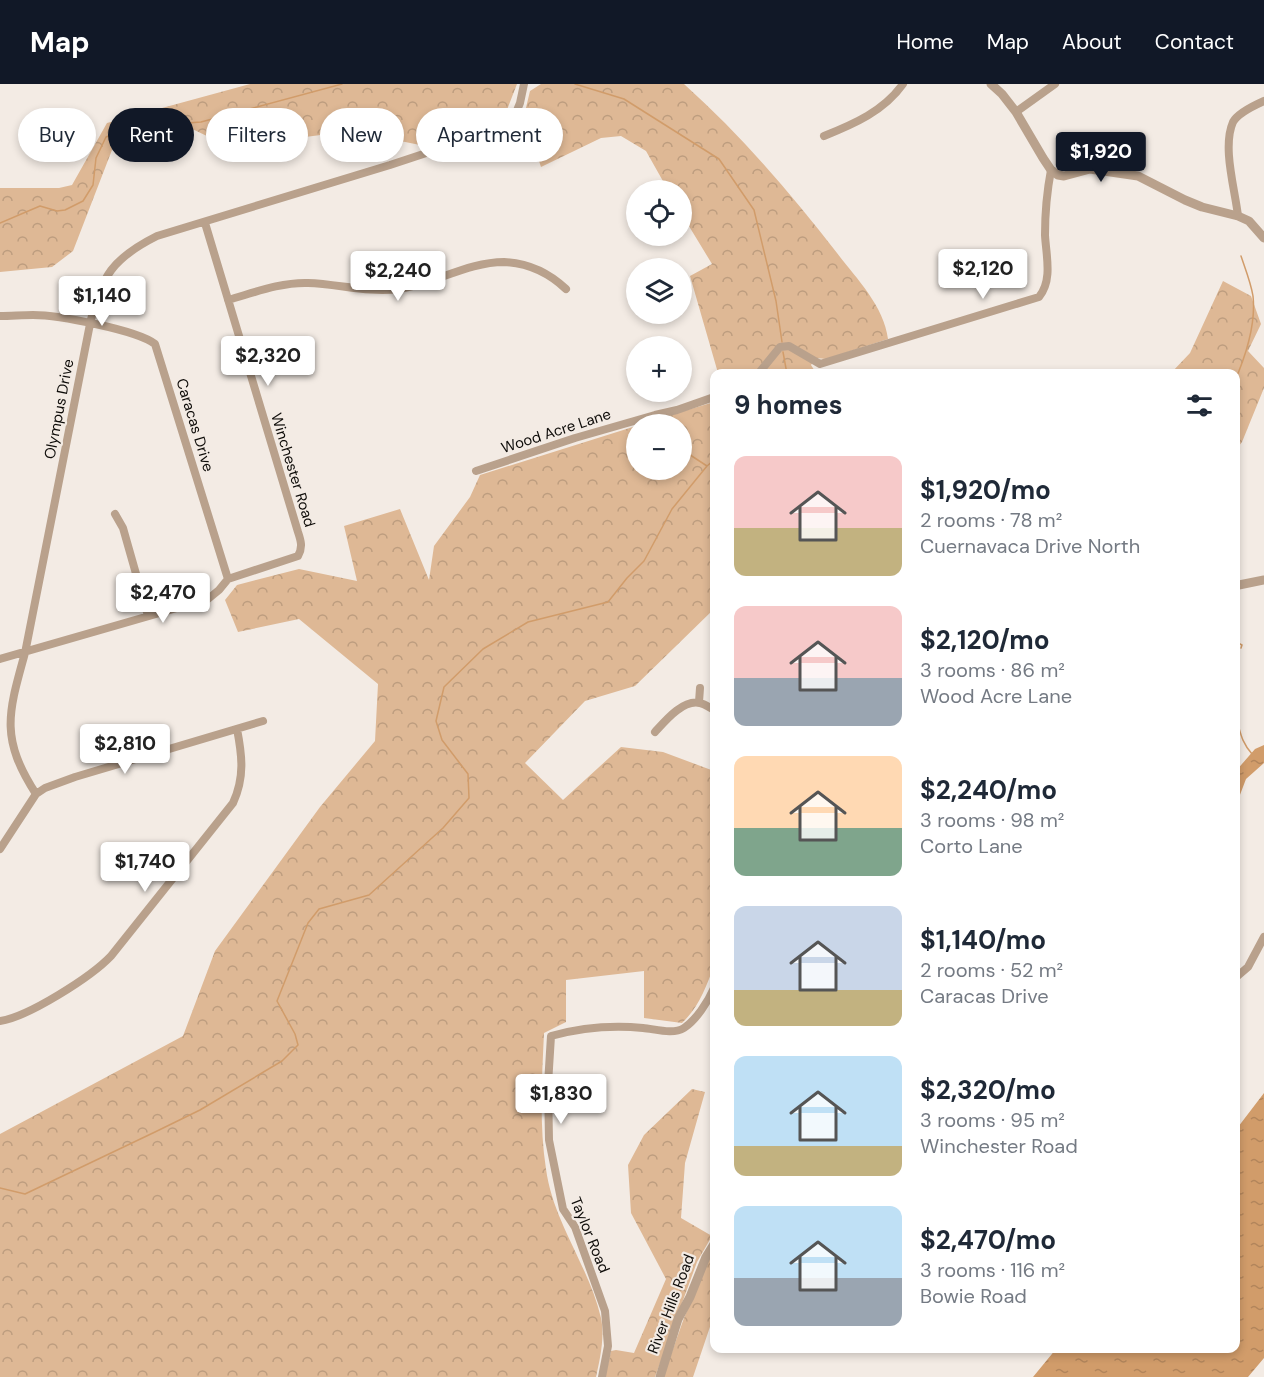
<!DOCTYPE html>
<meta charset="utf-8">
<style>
:root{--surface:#fff;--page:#f6f6f7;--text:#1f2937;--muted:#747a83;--accent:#111827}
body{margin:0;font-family:"DM Sans",sans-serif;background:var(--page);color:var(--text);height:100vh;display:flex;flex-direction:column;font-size:22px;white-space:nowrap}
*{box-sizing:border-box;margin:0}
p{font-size:20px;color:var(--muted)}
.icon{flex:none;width:33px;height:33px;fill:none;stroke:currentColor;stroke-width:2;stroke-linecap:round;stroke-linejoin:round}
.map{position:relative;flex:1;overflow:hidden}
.panel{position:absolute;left:710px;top:285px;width:530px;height:984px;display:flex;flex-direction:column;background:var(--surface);border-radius:12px;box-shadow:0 3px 9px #0003}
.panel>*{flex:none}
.hud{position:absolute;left:18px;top:24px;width:570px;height:54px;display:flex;gap:12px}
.tools{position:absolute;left:626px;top:96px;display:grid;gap:12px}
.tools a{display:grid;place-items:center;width:66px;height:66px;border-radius:50%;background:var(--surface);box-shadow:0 3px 9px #0003;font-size:30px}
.price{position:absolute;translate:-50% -51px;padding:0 14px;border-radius:6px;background:#fff;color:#222;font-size:20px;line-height:39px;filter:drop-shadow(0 2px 3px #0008)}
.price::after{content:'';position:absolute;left:50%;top:36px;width:18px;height:14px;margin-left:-9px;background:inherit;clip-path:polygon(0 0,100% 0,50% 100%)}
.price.current{background:var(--accent);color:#fff}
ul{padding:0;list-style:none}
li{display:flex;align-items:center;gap:18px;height:150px;padding:0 24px}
li span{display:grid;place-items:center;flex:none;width:168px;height:120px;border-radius:12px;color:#555}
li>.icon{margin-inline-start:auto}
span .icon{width:72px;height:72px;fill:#fffc;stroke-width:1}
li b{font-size:26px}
h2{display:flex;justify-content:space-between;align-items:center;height:72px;padding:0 24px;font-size:26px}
.chip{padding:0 21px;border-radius:27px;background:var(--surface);box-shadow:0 3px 9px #0003;font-size:21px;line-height:54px}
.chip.current{background:var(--accent);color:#fff}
header{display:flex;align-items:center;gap:36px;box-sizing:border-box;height:84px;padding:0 30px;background:var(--accent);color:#fff}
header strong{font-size:28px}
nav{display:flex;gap:33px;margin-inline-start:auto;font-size:21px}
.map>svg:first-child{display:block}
.forest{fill:url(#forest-crowns)}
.water{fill:url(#water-ripples)}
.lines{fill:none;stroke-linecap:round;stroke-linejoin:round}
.stream{stroke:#d19c6a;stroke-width:1.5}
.minor{stroke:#b9a18c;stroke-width:8}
.tertiary{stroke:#b9a18c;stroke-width:9}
.labels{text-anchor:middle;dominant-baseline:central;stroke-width:4.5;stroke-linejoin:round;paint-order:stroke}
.street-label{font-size:15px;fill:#0e0c09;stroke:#f3ebe4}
</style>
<header>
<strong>Map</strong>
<nav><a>Home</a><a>Map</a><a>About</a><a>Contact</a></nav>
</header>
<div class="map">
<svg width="1264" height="1293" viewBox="0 0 1264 1293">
<defs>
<pattern id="forest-crowns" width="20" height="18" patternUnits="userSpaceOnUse" patternTransform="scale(1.5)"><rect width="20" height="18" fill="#deb895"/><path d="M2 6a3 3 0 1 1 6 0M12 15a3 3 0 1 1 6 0" fill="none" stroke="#bd9d7f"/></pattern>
<pattern id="water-ripples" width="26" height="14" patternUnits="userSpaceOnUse" patternTransform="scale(1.5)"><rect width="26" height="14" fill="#d19c6a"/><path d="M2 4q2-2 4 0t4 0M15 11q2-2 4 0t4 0" fill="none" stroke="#b2855b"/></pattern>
</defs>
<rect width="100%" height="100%" fill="#f3ebe4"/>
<path class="forest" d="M250,0h267l-12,31 -11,8 -74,22 -69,-14 -121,16 -42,-20 -71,10 -44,114 -21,16 -52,5v-84h59l13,-3 35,-62z
M541,0h143c57,51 106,109 153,169 19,25 47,53 51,86l-62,20 -10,-1 -5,7 5,8h-98l-28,-97 22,-12 -31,-51v-23h-13l-22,-39 -25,-15 -20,2 -60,29 -17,-51 6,-25z
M1223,197l28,15 10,28 -13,27 16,17v20l-22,54 -7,9 -1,-77 -63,-1 19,-20z
M714,318v207l-79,77 -50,15 -60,62 38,37 58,-53 42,5 51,19v195c-8,21 -15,41 -32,57l-38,-5v-47l-78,9v42l-22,11c-2,44 -5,91 2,136 7,53 43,97 55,149 4,19 -1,41 -5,59h-596v-243l183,-98 32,-85 105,-144 55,-66 3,-57 -79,-65 -61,13 -13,-32 12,-15 62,-16 58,12 -13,-55 56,-17 29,71 5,-34 36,-49 10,-22 156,-49v44h45v-46h-40z
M692,1005l13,3 -20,71 -4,55 31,18 -15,26 -42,115h-50l6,-26 5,-1 18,3 32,-74 -35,-66 -3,-48 16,-30z
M714,1169v62l-21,62h-30l21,-59 26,-61z"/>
<path class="water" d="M1264,661v18l-18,16 -11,29v-36l20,-23z
M1264,1009v265l-16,19h-215l23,-28 178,-1 1,-217z"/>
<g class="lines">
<path class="stream" d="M575,0l49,15 95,60 35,51 22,91 6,41
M0,139l40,-17 17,5 8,-1 18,-9 10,-16 3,-27 10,-21 27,-10 68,-5 141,-38
M783,268l4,22
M1234,299c11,-25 22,-59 19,-87 -2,-13 -8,-28 -12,-40
M681,365l26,17
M1234,557l8,4 -1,3
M1234,584l2,-12 3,-4
M1234,628c7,18 5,27 18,42
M0,1104l25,6 130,-62 45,-22 82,-49 16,-16 -3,-11 -18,-33 31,-78 11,-14 50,-14 74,-67 26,-30 -1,-24 -26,-34 -6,-19 8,-34 39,-38 45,-27 80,-20 19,-24 17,-17 28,-52 35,-43 7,-6"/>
<path class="minor" d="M1016,28l39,-28
M824,52c30,-12 60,-25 79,-52
M1238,132c-3,-27 -16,-69 -5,-94 5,-9 22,-17 31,-21
M228,216c25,-7 53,-18 80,-17 31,1 60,10 91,6 35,-5 69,-27 105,-27 24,1 45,11 62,27
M0,232c11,0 22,-1 33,-1 25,0 104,15 122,29l73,235
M758,290l22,-27 9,-1 31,18 219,-67c14,-17 7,-42 6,-62 0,-22 2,-44 6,-65
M476,387l99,-33 80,-23 22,-5 37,-13
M115,430l8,14 25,88
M0,575l208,-60 11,-9 9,-11 70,-23c5,-9 3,-15 0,-24l-93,-309
M699,618l1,-14
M655,648c10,-11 28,-33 45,-29 5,1 10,5 14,7
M36,710c-36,-56 -28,-80 -11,-141l65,-329c11,-48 23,-66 67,-88l233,-71 121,-40 9,-22 4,-19
M0,765l36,-55 9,-6 30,-11 188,-56
M1234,895l14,-12 16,-30
M0,937c28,-4 91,-44 111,-65l122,-153c12,-26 9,-48 4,-74
M602,1293l6,-31 -3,-35 -30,-84 -12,-18 -14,-69 -1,-56 3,-48c29,-8 61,-11 92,-8 12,1 30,7 41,0 12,-8 24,-26 30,-40"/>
<path class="tertiary" d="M991,0l11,10 14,18 27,46 8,12 7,5 6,1 26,-7 48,7 47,24 17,7 36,9 11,5 15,17
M1234,502l30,-6
M660,1293l18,-58 12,-22 16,-40 8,-13"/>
</g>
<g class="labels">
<g class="street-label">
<text transform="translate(59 325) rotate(-79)">Olympus Drive</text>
<text transform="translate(195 341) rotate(73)">Caracas Drive</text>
<text transform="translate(556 347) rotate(-18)">Wood Acre Lane</text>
<text transform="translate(293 386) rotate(73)">Winchester Road</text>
<text transform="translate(590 1151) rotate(68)">Taylor Road</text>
<text transform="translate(671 1220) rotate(-69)">River Hills Road</text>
</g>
</g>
</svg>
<div class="tools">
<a><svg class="icon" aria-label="locate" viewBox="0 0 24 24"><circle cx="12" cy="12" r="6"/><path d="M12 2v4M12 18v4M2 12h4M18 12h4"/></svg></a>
<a><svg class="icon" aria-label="layers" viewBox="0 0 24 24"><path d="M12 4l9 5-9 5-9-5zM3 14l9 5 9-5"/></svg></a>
<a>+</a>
<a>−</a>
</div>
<b class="price current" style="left:1101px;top:99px">$1,920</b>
<b class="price" style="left:983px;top:216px">$2,120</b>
<b class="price" style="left:398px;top:218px">$2,240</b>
<b class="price" style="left:102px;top:243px">$1,140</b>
<b class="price" style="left:268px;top:303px">$2,320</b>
<b class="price" style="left:163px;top:540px">$2,470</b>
<b class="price" style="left:125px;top:691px">$2,810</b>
<b class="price" style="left:145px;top:809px">$1,740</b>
<b class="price" style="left:561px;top:1041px">$1,830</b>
<div class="hud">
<a class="chip">Buy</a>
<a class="chip current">Rent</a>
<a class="chip">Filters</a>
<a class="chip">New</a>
<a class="chip">Apartment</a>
</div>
<section class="panel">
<h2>9 homes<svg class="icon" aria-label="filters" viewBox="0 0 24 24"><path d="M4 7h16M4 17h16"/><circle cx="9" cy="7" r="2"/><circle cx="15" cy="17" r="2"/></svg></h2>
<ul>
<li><span style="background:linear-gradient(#f6c9c9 60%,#c2b280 0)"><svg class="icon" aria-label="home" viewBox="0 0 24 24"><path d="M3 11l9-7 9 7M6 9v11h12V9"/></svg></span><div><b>$1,920/mo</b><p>2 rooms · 78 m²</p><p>Cuernavaca Drive North</p></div></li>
<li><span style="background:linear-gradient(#f6c9c9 60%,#9aa5b1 0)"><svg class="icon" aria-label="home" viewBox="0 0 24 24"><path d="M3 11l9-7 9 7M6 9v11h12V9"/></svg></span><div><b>$2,120/mo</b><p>3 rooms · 86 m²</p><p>Wood Acre Lane</p></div></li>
<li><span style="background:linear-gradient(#ffd9b3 60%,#7fa58c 0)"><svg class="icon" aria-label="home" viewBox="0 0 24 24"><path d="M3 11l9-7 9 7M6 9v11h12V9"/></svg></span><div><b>$2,240/mo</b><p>3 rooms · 98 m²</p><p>Corto Lane</p></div></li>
<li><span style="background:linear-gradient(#c9d6e8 70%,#c2b280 0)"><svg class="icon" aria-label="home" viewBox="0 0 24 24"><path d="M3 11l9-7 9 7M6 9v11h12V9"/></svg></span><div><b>$1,140/mo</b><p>2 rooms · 52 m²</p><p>Caracas Drive</p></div></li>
<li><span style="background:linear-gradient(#bfe0f5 75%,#c2b280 0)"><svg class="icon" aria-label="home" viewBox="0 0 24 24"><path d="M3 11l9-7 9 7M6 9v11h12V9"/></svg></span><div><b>$2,320/mo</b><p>3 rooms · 95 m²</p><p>Winchester Road</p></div></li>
<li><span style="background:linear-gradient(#bfe0f5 60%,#9aa5b1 0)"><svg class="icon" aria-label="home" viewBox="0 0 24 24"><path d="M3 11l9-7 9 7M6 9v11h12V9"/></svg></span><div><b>$2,470/mo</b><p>3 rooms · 116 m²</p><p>Bowie Road</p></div></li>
</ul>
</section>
</div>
